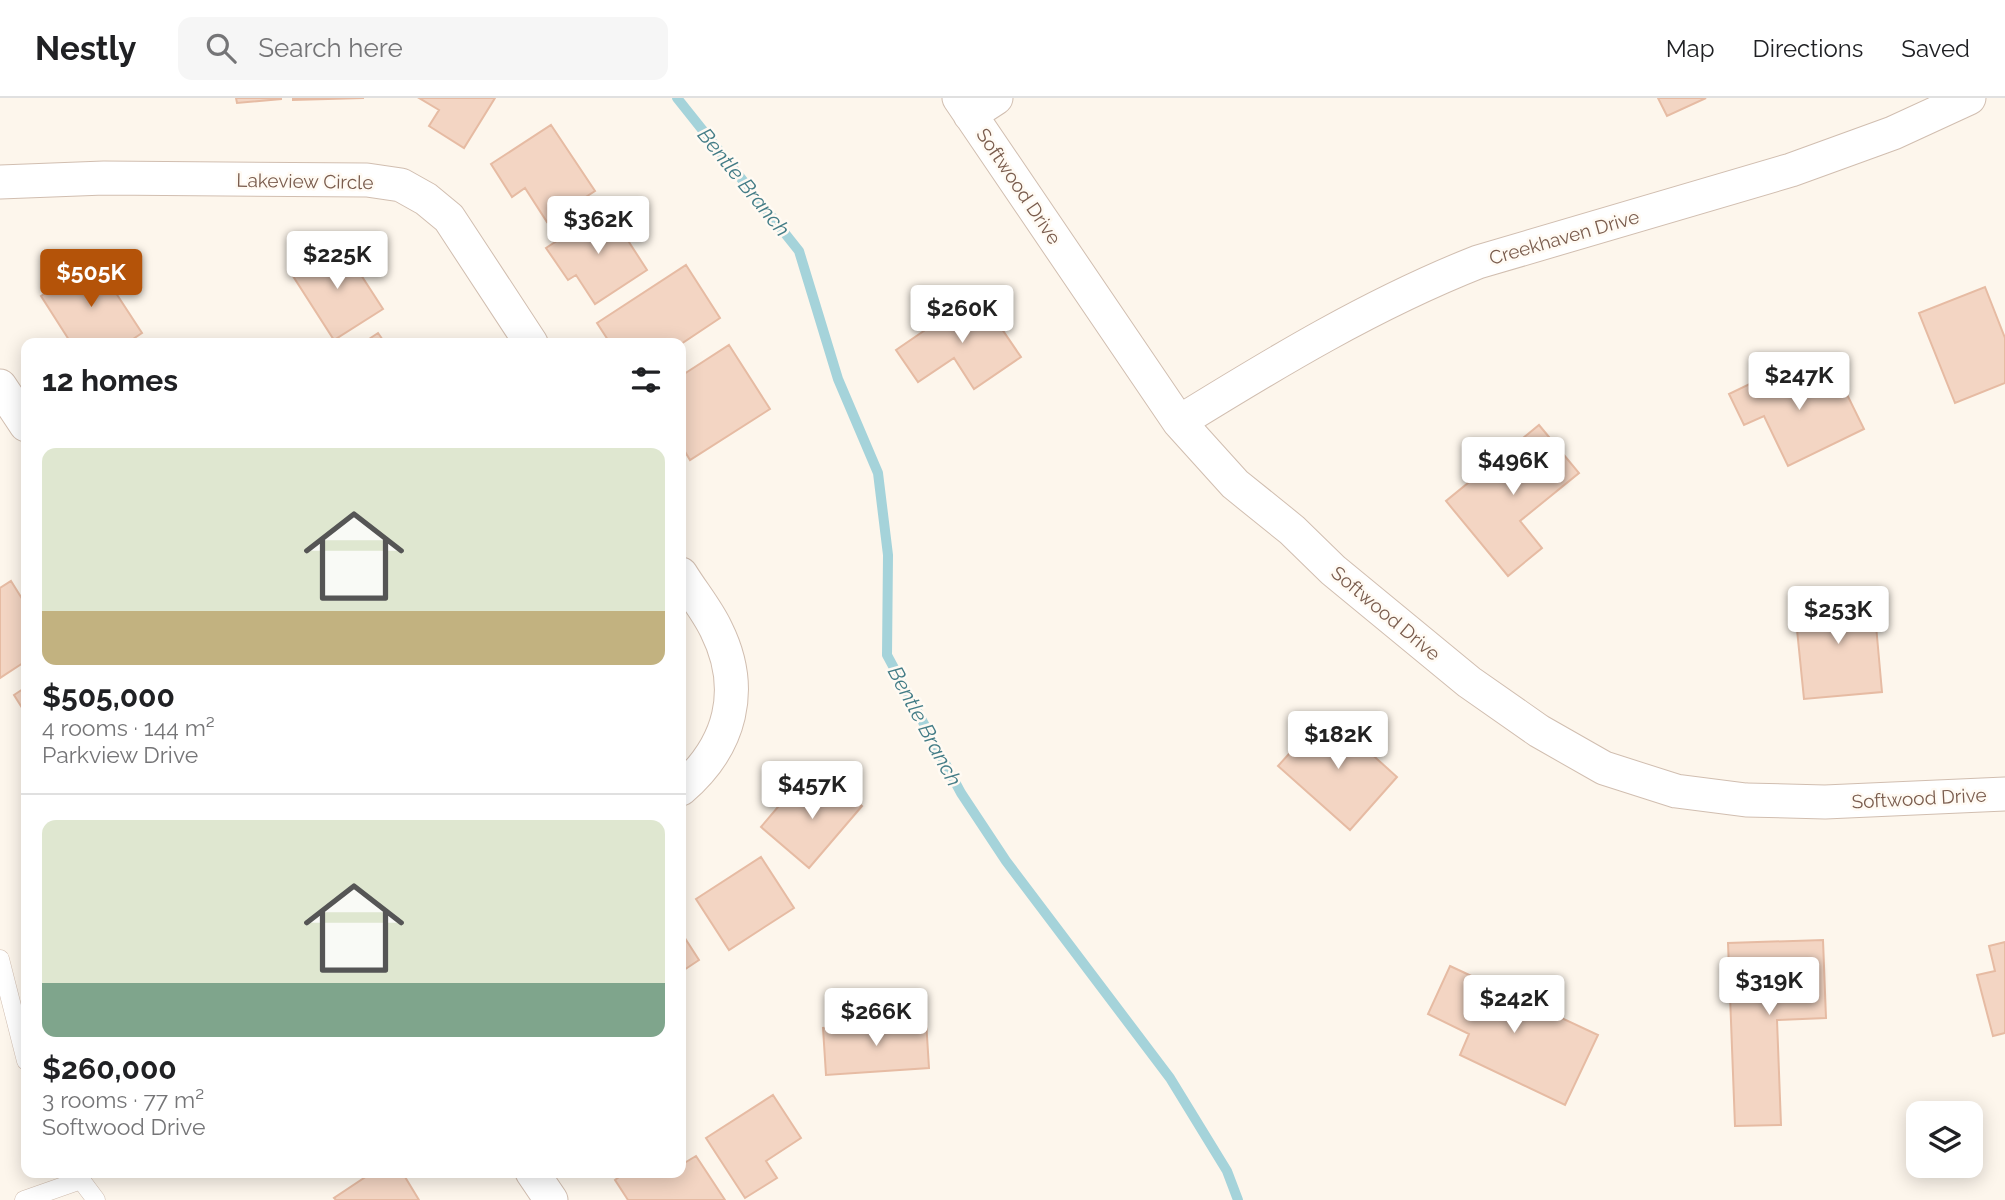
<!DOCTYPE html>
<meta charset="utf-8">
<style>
:root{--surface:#fff;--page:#f6f6f6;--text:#202124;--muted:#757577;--line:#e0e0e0;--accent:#b45309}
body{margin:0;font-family:Raleway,sans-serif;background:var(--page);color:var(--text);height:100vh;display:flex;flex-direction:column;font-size:26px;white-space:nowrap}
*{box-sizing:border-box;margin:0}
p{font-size:23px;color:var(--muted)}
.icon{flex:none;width:38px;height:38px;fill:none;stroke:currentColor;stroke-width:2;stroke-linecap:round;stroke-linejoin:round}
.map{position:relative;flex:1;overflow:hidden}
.panel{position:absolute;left:21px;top:240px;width:665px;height:840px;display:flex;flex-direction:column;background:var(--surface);border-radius:14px;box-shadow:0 4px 18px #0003}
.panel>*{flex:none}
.buttons{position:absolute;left:1906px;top:1003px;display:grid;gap:14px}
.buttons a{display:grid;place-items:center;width:77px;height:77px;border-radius:14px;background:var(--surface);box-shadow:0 4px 18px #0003;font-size:35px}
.price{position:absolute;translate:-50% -60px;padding:0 16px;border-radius:7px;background:#fff;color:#222;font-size:23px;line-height:46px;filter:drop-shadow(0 2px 4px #0008)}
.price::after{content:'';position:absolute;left:50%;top:42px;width:21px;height:16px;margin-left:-10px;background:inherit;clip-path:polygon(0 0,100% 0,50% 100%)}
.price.selected{background:var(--accent);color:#fff}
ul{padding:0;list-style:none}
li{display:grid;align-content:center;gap:14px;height:371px;padding:0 21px}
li+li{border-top:2px solid var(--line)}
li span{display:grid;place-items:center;height:217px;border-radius:14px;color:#555}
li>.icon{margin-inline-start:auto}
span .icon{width:126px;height:126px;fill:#fffc;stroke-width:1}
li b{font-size:30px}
h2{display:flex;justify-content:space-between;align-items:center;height:84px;padding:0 21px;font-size:30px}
header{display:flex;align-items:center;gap:42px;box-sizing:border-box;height:98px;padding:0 35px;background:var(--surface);border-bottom:2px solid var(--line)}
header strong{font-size:33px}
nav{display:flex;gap:38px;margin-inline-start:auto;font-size:24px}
.search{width:490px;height:63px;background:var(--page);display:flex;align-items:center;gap:18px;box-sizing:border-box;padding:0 24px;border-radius:14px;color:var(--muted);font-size:26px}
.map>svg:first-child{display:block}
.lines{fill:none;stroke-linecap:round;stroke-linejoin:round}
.stream{stroke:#a5d3da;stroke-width:10}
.building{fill:#f3d5c3;stroke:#e6bba3;stroke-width:2}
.lane-casing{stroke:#d1beb0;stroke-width:19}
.street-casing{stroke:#d1beb0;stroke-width:35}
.lane{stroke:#fff;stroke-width:18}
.street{stroke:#fff;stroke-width:33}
.labels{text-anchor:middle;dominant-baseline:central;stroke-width:5;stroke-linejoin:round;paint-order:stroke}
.street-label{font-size:19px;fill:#7a5c4d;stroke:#fffaf3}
.water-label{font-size:21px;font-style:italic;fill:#437c86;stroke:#fffaf3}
</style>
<header>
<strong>Nestly</strong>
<div class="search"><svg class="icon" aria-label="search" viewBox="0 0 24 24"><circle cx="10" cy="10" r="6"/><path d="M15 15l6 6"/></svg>Search here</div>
<nav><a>Map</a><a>Directions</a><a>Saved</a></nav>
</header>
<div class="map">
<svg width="2005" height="1102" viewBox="0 0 2005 1102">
<rect width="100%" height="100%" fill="#fdf6ec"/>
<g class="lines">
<path class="stream" d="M677,0l122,153 39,128 40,94 10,82 -1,100 74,138 45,68 164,217 57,93 11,29"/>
</g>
<path class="building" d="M236,0h45v1l-44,4z
M293,0h71l-71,2z
M419,0h76l-31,50 -35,-22 10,-16z
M1658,0h48l-39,18z
M551,27l44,66 -48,31 -22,-34 -13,9 -21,-33z
M607,110l40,62 -52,34 -19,-29 -8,5 -22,-32z
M339,143l44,68 -49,31 -43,-67z
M95,163l47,72 -15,10h-56l-30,-47z
M686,167l34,53 -39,26 -71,-1 -13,-20z
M1985,189l20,51v45l-50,20 -36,-90z
M978,196l43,63 -47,32 -20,-31 -36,24 -22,-32z
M378,235l7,10h-22z
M729,247l41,64 -80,51 -9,-15v-69z
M1789,267l10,22 36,-17 29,59 -76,37 -24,-50 -20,9 -15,-31z
M1539,327l40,48 -59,48 22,27 -34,28 -62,-75z
M11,483l15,24v56l-26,17v-90z
M1873,494l9,100 -78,7 -10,-99z
M26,589v27l-12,-19z
M1326,615l71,64 -47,53 -72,-64z
M828,679l34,29 -53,62 -48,-41 28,-33 15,12z
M761,759l33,51 -65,42 -33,-51z
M681,834l18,28 -18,12z
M1823,842l3,78 -49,2 4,105 -46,1 -7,-183z
M2005,844v91l-12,3 -16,-61 18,-4 -6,-25z
M1450,868l148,69 -33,70 -105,-50 9,-21 -41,-20z
M926,922l3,48 -103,7 -3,-47z
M773,997l28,43 -35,23 11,17 -32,20 -39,-60z
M696,1058l29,44h-97l-13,-20 11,-8h55v-7z
M373,1074h29l17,28h-83l-2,-2z"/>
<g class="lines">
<defs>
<path id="lane" d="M0,861l26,102
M24,1102l57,-20 15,20"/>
<path id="street" d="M959,0l220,324 56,62 57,46 41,40 136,112 70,49 65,37 72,23 70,9 79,2 180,-8
M970,17l26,-17
M0,84l104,-4 263,2 34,5 25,14 23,19 82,125
M0,288l26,39
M1179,324c97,-60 193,-118 299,-160l313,-92 102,-37 76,-35
M681,476c11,18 26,36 35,55 30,60 15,117 -35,160
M532,1074l19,28"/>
</defs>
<use href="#lane" class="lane-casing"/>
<use href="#street" class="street-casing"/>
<use href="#lane" class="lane"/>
<use href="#street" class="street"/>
</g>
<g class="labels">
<g class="street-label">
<text transform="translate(305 83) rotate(1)">Lakeview Circle</text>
<text transform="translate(1019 88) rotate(56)">Softwood Drive</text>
<text transform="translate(1564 139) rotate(-16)">Creekhaven Drive</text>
<text transform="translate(1386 515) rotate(40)">Softwood Drive</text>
<text transform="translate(1919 700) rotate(-3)">Softwood Drive</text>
</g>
<g class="water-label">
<text transform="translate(744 84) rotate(51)">Bentle Branch</text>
<text transform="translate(925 628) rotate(62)">Bentle Branch</text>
</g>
</g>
</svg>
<div class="buttons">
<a><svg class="icon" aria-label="layers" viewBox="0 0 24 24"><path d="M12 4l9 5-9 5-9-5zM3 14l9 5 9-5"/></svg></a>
</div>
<b class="price" style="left:598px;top:158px">$362K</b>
<b class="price" style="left:337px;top:193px">$225K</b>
<b class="price selected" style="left:91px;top:211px">$505K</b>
<b class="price" style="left:962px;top:247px">$260K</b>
<b class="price" style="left:1799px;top:314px">$247K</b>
<b class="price" style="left:1513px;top:399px">$496K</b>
<b class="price" style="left:1838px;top:548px">$253K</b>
<b class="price" style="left:1338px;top:673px">$182K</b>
<b class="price" style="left:812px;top:723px">$457K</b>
<b class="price" style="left:1769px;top:919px">$319K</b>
<b class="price" style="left:1514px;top:937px">$242K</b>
<b class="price" style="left:876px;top:950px">$266K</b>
<section class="panel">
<h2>12 homes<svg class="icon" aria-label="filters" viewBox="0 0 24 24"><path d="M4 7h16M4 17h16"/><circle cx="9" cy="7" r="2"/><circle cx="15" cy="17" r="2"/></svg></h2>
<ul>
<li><span style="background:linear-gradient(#dfe7d0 75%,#c2b280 0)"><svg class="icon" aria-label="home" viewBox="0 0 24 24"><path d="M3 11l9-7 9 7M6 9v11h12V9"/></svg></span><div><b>$505,000</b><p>4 rooms · 144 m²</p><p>Parkview Drive</p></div></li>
<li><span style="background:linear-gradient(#dfe7d0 75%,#7fa58c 0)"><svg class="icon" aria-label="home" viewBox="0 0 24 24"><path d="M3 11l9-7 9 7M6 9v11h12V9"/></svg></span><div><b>$260,000</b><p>3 rooms · 77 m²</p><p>Softwood Drive</p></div></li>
</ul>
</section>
</div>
